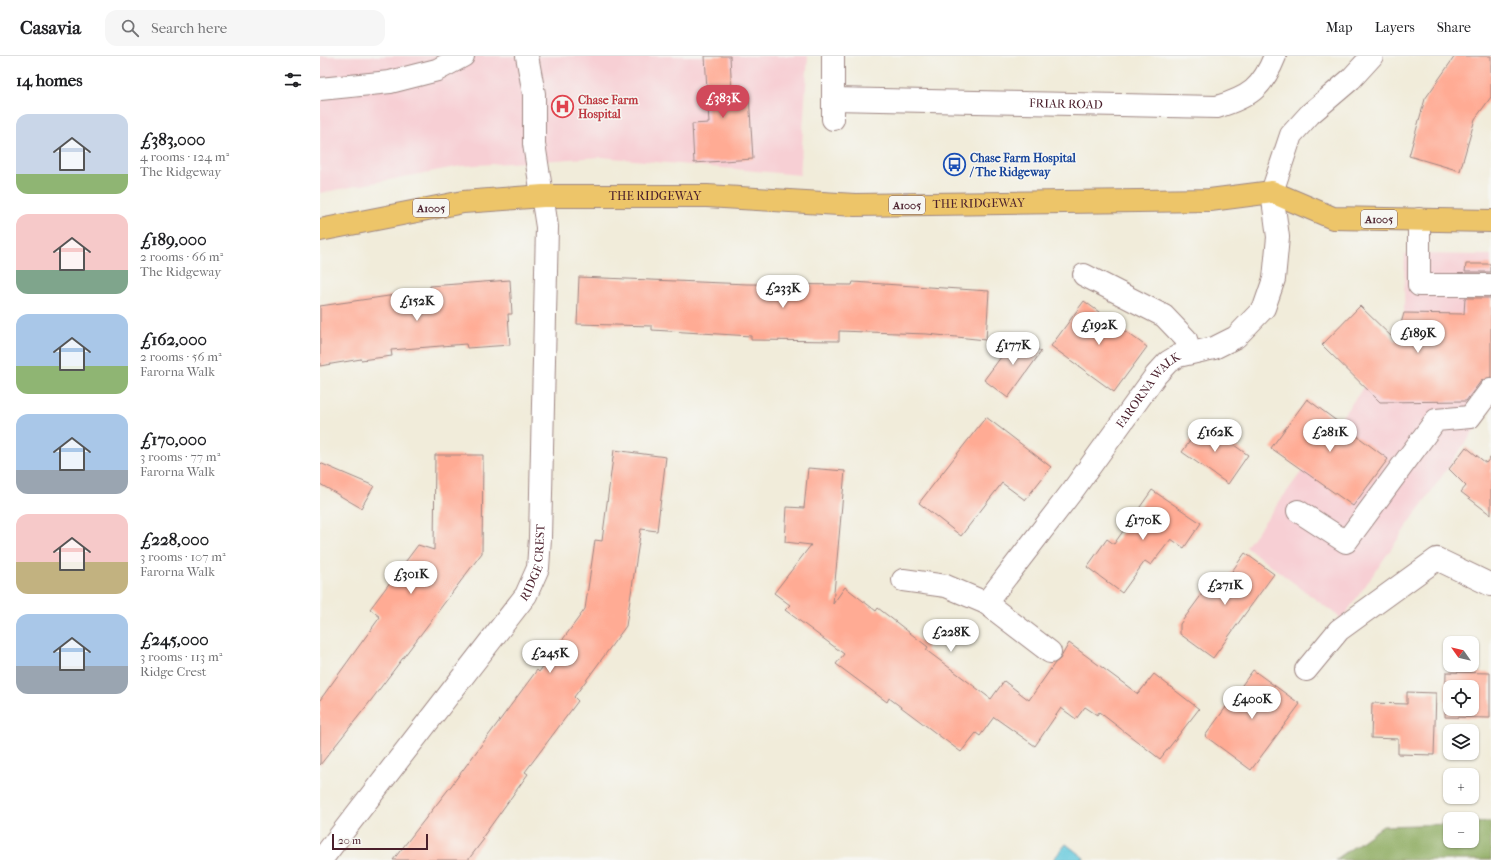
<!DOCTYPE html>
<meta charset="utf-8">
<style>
:root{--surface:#fff;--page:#f6f6f6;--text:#202124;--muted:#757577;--line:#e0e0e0;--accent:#d1495b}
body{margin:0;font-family:"IM FELL French Canon",serif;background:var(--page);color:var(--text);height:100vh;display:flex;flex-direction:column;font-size:15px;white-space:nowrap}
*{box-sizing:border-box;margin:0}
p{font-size:13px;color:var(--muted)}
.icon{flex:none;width:22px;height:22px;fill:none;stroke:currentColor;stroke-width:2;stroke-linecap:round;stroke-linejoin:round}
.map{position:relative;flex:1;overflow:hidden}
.details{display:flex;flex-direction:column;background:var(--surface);width:320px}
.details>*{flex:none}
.needle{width:26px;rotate:304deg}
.tools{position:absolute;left:1123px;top:580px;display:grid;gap:8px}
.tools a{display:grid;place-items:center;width:36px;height:36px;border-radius:8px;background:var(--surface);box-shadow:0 1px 3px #0004;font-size:20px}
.scale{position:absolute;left:12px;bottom:10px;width:96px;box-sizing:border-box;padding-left:4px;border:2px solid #4a1f2b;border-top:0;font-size:11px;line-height:14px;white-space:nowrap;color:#4a1f2b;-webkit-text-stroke:3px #f6f6f2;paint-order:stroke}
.price{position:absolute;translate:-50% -34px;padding:0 9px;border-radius:14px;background:#fff;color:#222;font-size:13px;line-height:26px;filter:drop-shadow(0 1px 2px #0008)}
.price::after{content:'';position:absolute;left:50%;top:24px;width:12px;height:9px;margin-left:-6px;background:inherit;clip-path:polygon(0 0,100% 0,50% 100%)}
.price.current{background:var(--accent);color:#fff}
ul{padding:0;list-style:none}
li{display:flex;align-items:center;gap:12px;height:100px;padding:0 16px}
li span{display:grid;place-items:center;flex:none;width:112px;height:80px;border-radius:12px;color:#555}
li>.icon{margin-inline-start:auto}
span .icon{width:48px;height:48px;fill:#fffc;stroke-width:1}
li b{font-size:17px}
h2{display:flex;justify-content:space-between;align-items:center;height:48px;padding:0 16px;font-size:17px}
header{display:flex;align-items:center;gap:24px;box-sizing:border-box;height:56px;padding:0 20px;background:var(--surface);border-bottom:1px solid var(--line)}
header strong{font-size:19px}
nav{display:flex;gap:22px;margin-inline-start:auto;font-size:14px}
.search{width:280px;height:36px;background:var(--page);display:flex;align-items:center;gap:10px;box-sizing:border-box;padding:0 14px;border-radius:12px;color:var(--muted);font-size:15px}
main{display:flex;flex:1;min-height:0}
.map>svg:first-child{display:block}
.built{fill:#f7cfd4}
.forest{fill:#8aa95c;stroke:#6a6444}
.water{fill:#60c8dc;stroke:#557484}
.building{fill:#ffab94;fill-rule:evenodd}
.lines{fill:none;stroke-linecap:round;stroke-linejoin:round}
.minor-casing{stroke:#9e8682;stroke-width:24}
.major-casing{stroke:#9e8682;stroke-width:24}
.minor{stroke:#fff;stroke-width:22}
.major{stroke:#edc569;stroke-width:22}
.labels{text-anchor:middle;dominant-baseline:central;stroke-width:3;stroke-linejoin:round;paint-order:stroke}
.shield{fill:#f6f6f2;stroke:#7e6067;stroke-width:1}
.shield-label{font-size:11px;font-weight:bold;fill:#4a1f2b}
.health-label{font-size:12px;font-weight:bold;fill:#be3a42;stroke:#f6f6f2;text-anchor:start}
.street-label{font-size:12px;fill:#4a1f2b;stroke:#f6f6f2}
.transit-label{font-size:12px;font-weight:bold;fill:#164399;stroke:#f6f6f2;text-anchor:start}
</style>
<header>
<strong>Casavia</strong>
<div class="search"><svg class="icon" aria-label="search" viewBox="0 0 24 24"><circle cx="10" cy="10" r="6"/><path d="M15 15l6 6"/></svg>Search here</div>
<nav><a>Map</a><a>Layers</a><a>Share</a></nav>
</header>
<main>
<section class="details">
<h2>14 homes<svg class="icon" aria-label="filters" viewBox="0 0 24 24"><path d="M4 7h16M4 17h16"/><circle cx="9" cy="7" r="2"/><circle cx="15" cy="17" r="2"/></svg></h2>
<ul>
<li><span style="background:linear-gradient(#c9d6e8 75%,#8fb573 0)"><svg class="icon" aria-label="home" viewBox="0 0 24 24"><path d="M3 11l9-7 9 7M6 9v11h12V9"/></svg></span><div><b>£383,000</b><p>4 rooms · 124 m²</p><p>The Ridgeway</p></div></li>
<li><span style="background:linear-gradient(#f6c9c9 70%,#7fa58c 0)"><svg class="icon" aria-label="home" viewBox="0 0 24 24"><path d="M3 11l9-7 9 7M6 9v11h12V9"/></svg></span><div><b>£189,000</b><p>2 rooms · 66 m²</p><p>The Ridgeway</p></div></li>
<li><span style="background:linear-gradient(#a9c7e8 65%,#8fb573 0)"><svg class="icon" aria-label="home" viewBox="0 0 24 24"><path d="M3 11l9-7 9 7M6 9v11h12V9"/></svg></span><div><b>£162,000</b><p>2 rooms · 56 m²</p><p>Farorna Walk</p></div></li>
<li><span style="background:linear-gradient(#a9c7e8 70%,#9aa5b1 0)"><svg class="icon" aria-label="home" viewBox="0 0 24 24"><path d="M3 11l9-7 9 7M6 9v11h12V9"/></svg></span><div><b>£170,000</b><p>3 rooms · 77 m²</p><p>Farorna Walk</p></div></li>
<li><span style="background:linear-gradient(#f6c9c9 60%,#c2b280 0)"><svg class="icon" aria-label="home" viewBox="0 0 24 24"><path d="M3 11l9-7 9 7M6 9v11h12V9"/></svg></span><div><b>£228,000</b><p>3 rooms · 107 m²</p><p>Farorna Walk</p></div></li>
<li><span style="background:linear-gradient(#a9c7e8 65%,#9aa5b1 0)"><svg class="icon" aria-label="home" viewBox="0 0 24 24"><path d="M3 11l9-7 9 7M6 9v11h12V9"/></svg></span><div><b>£245,000</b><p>3 rooms · 113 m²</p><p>Ridge Crest</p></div></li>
</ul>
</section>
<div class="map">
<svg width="1171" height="804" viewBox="0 0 1171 804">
<rect width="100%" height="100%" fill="#f6f6f2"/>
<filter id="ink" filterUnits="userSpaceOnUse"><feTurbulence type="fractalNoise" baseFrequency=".025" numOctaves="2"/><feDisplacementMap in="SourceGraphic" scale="8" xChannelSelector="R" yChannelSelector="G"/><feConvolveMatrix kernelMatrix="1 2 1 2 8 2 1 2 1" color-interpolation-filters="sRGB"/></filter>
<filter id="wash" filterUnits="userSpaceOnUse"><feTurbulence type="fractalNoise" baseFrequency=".012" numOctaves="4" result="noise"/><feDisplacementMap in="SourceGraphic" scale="16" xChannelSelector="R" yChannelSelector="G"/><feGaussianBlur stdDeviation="0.9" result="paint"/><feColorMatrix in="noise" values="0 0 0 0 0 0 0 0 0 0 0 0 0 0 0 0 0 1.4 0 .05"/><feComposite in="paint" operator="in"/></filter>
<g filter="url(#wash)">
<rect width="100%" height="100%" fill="#f1ecda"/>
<path class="built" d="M0,0h488l-8,119 -199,-18 -140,9 -141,27z
M1085,198l86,1v151l-149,213 -96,-72 148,-201 10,-33z"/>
<path class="forest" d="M1171,766v38h-156l48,-34 67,-2v17h22v-18z"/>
<path class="water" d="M746,788l18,14 -1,2h-30z"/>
<g id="blocks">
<path class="building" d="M385,0h25l2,40 17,-1 4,64 -59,4 -2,-39 17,-1z
M1135,0h36v41l-16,22 -15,52 -51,-15 16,-57z
M1146,208h25v8h-26z
M259,221l168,7 105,1 1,-3 136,9 -3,49 -59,-6 -88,-3v10l-88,-1v-4l-99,-6v-4l-75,-2z
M190,224l2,34h-4l2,31 -43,3 -1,-4 -75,6 1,6 -31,4v-1l-41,7v-60l110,-16v-4z
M1145,242h26v79l-10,4 -15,20 -86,1 -58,-57 38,-39 36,35 8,-28 60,1z
M764,245l63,46 -33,45 -63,-46z
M698,278l23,18 -33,46 -24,-18z
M987,343l81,60 -35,47 -82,-58z
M666,361l65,50 -26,33 -23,-17 -41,53 -42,-33z
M883,367l45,32 -20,29 -46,-32z
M1146,391l20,16 5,-6v58l-30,-23 5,-6 -17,-17z
M294,394l52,7 -9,74 -16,-2 -15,97 -52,71 4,4 -53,71 3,2 -46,64 2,1 -16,21h-75l58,-74 86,-116 2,2 46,-63 10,-69 7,1z
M115,399h48l-1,98 -113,150 -49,62v-65l60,-83 -10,-8 48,-64 16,5z
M0,407l54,23 -13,22 -41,-24z
M488,412l37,3 -12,133 12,-17 31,24 2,-3 50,39 -2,3 65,49 13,-18 25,19 26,-37 5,-4 9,-16 69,51 16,-20 45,35 -39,50 -61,-47 -2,3 -12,-8 -9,12 -15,-11 -26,38 -41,-29 -14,19 -4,-3 -15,19 -72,-54 -2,4 -51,-38 8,-10 -59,-44 5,-5 -16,-12 37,-48 -26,-3 2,-35 17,1z
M832,434l49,33 -17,25 -13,-9 -20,26 -6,-4 -23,32 -35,-26 20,-28 7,5z
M925,497l29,21 -61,84 -33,-24v-10l31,-42 9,6z
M933,614l47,34 -49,66 -46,-34z
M1126,616l44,1v45l-45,-1zM1130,631h22v22h-22z
M1087,636l29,1 -2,62 -36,-1v-15l-27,-1 1,-35 35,1z"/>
</g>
</g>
<g filter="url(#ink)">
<use href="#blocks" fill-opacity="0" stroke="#9e8682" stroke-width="1"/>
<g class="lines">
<defs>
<g id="minor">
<path d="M0,33l70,-7 47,-12 26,-14"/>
<path id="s1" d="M513,43l384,8c32,-10 45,-18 58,-51"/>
<path d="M513,63v-63"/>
<path d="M1099,163v66h72"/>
<path d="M764,219l80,41 22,23 3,14"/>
<path d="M978,455l48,31 90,-122 34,-3 21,-28"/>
<path d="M583,524l43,6 40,17 64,49"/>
<path id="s2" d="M666,547l87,-113 83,-115 12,-13 10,-6 36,-8 22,-11 28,-29 10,-29 4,-42 -6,-45 19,-57 19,-21 41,-35 21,-23"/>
<path d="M986,614l33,-40 98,-71 54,26"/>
<path id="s3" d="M1,804l205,-265 12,-27 2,-30 7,-311 -13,-83v-50l-7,-38"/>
</g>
<g id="major">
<path id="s4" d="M0,174l143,-28 80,-6h164l148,9 355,-5 62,-8 61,26 158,3"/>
</g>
</defs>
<use href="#minor" class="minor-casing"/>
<use href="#major" class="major-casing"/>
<use href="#minor" class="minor"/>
<use href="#major" class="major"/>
</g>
</g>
<defs>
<symbol id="hospital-ring" viewBox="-11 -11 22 22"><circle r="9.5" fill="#f6f6f2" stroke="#e0444e" stroke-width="1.5"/><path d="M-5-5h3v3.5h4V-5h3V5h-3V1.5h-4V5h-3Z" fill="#e0444e"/></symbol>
<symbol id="bus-ring" viewBox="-11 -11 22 22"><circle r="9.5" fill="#f6f6f2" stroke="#1a4fb4" stroke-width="1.5"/><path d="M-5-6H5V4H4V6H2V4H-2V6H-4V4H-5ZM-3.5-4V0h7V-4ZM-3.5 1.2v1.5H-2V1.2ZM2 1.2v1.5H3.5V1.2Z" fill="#1a4fb4"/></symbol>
</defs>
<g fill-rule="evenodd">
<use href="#hospital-ring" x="230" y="38" width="25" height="25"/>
<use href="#bus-ring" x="622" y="96" width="25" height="25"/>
</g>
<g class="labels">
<g class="shield">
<rect x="569" y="140" width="36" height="18" rx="3"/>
<rect x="93" y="143" width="36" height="18" rx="3"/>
<rect x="1041" y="154" width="36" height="18" rx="3"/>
</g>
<g class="shield-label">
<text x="587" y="149">A1005</text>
<text x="111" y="152">A1005</text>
<text x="1059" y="163">A1005</text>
</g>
<g class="health-label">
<text x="258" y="44">Chase Farm<tspan x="258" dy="14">Hospital</tspan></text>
</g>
<g class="street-label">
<text stroke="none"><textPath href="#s1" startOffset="233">FRIAR ROAD</textPath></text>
<text stroke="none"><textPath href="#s4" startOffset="338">THE RIDGEWAY</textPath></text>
<text stroke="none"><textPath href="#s4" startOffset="662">THE RIDGEWAY</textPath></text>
<text stroke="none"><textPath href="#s2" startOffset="268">FARORNA WALK</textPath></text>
<text stroke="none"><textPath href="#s3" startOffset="369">RIDGE CREST</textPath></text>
</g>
<g class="transit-label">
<text x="650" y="102">Chase Farm Hospital<tspan x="650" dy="14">/ The Ridgeway</tspan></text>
</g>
</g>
</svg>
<div class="tools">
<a><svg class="needle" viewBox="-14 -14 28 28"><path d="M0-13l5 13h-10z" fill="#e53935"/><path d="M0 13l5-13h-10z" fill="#757577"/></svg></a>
<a><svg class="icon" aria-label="locate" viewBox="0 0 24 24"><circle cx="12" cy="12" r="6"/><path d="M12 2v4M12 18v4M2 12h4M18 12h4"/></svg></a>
<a><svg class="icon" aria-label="layers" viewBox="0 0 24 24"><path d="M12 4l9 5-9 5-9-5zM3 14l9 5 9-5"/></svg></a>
<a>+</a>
<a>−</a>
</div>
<div class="scale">20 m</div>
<b class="price current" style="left:403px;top:63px">£383K</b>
<b class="price" style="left:463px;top:253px">£233K</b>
<b class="price" style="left:97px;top:266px">£152K</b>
<b class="price" style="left:779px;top:290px">£192K</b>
<b class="price" style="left:1098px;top:298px">£189K</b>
<b class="price" style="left:693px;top:310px">£177K</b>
<b class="price" style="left:895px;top:397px">£162K</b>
<b class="price" style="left:1010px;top:397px">£281K</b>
<b class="price" style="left:823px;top:485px">£170K</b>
<b class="price" style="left:91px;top:539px">£301K</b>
<b class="price" style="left:905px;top:550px">£271K</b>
<b class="price" style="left:631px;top:597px">£228K</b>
<b class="price" style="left:230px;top:618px">£245K</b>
<b class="price" style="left:932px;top:664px">£400K</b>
</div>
</main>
